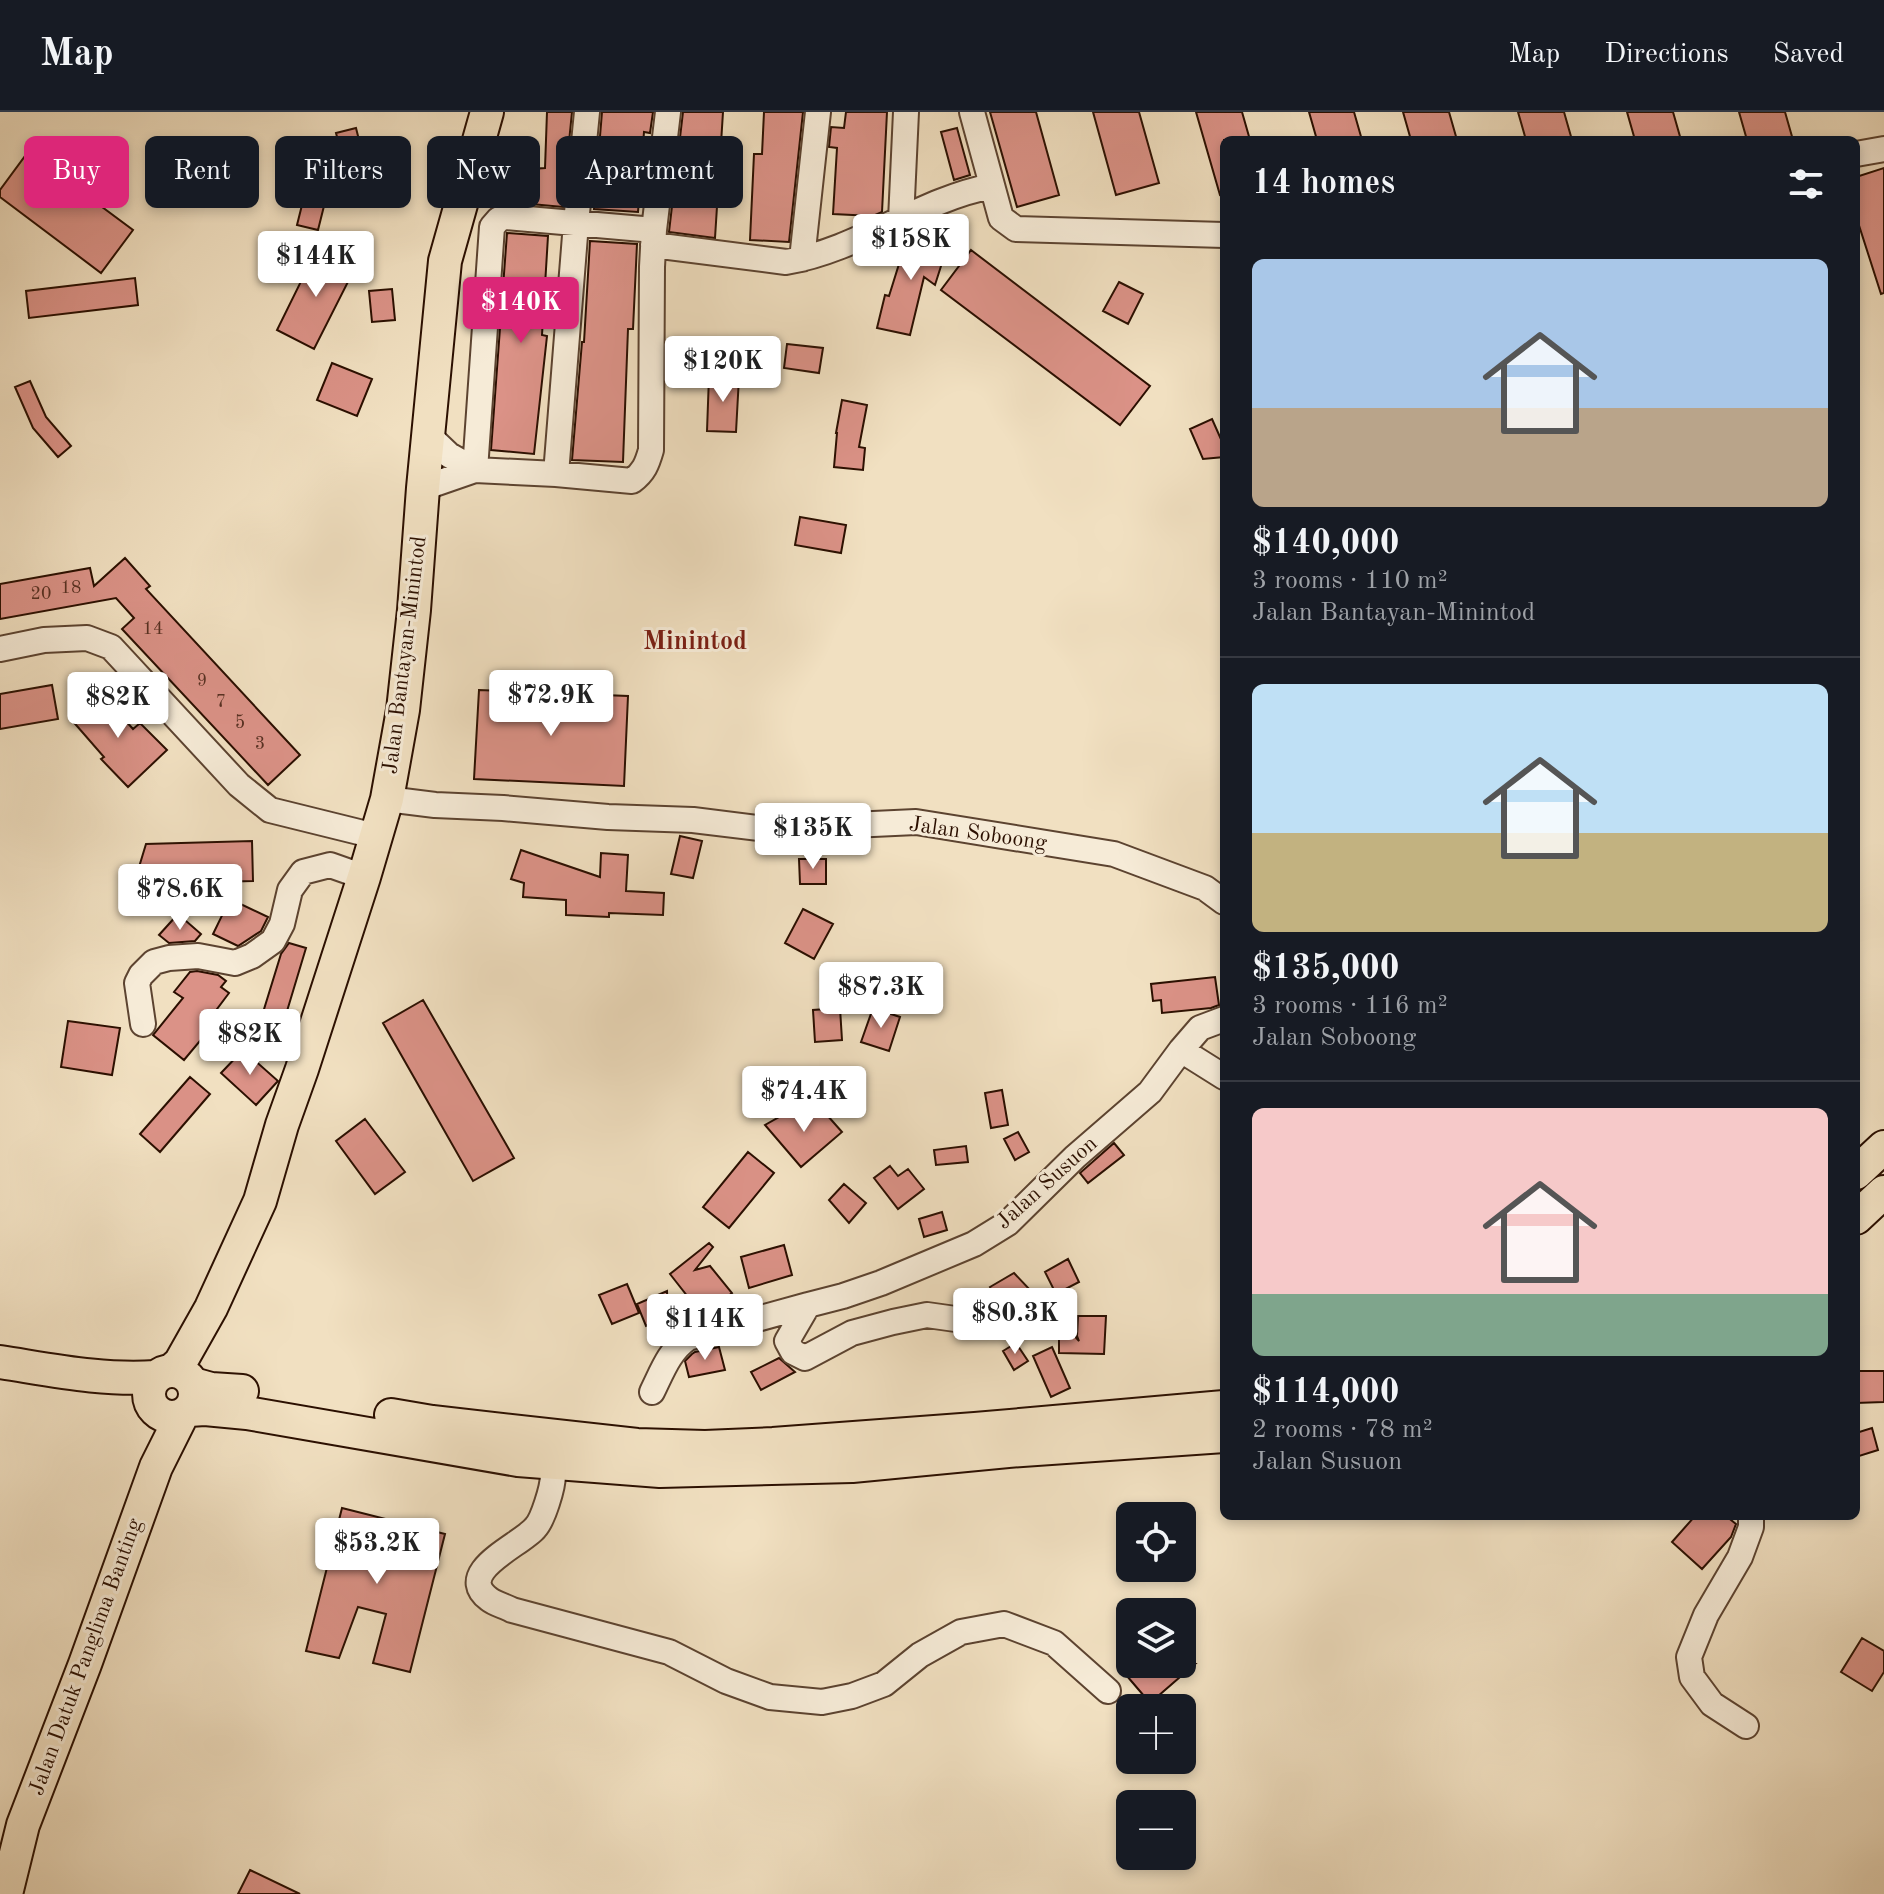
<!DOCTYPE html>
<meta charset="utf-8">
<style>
:root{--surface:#171b24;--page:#242831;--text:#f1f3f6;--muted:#9ea1a6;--line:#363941;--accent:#db2777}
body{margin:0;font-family:"Old Standard TT",serif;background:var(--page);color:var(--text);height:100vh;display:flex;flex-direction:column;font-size:30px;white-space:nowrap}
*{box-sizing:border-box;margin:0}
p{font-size:26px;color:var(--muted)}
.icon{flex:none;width:44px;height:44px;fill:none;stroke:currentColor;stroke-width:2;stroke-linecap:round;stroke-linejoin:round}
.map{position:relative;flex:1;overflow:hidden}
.side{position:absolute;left:1220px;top:24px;width:640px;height:1384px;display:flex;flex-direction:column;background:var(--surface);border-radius:12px;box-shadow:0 4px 12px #0003}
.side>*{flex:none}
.banner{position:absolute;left:24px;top:24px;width:760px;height:72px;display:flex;gap:16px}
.tools{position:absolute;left:1116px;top:1390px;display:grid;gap:16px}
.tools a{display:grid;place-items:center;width:80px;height:80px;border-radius:12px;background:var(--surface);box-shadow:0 4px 12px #0003;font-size:40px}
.price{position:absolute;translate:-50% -68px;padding:0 18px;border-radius:8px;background:#fff;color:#222;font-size:26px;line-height:52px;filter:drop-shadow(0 2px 4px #0008)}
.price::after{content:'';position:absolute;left:50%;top:48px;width:24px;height:18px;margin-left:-12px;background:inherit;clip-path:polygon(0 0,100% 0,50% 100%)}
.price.current{background:var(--accent);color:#fff}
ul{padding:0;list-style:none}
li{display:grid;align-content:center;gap:16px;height:424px;padding:0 32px}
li+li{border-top:2px solid var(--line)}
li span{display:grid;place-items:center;height:248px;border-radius:12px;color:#555}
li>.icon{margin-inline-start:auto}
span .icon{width:144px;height:144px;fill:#fffc;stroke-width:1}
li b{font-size:34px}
h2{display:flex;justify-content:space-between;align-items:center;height:96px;padding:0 32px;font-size:34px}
.tag{padding:0 28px;border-radius:12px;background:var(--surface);box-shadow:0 4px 12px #0003;font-size:28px;line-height:72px}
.tag.current{background:var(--accent);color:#fff}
header{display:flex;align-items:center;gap:48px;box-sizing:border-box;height:112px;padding:0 40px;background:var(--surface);border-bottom:2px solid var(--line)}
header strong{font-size:38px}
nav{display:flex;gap:44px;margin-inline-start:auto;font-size:28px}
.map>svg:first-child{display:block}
.building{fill:#db9287;stroke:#2b0f00;stroke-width:2}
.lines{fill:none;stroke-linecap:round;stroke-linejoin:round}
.minor-casing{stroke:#5c4330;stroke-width:28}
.major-casing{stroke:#2b0f00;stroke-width:36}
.minor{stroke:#f6ebd7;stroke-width:24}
.major{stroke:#f1e0c1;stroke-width:32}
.labels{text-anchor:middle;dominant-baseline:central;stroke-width:6;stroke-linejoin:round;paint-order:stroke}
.number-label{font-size:18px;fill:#573022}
.street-label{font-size:22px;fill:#2b0f00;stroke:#f6ebd7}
.quarter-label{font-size:26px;font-weight:bold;fill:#7a1f14;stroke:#f6ebd7}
</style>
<header>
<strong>Map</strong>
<nav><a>Map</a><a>Directions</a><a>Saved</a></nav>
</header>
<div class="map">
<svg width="1884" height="1782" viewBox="0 0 1884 1782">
<rect width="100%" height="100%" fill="#f1e0c1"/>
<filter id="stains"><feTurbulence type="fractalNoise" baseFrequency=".0025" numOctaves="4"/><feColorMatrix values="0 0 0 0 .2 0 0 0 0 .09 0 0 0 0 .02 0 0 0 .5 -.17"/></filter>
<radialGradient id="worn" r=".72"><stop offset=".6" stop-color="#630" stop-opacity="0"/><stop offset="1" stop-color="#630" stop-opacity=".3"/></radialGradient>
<path class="building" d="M547,0h25l-3,30h-6v65l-32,-3v-35l14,-1z
M602,0h51l-3,21 -6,-1 -6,80 -44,-3z
M683,0h40l-8,126 -46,-6z
M764,0h39l-14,130 -39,-2 4,-86h8z
M846,0h41l-5,100 -9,4 -40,-2 4,-66 -8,-1 2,-20 13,1z
M990,0h46l23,83 -42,12z
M1093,0h46l20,71 -43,12z
M1196,0h46l8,28h-26v54l-4,1z
M1309,0h45l8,28h-45z
M1403,0h46l8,28h-46z
M1518,0h46l8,28h-46z
M1627,0h46l8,28h-46z
M1739,0h46l8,28h-46z
M356,16l5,20 33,-9 10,38 -53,13 -15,-57z
M957,16l13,47 -16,5 -13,-48z
M28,40l105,78 -32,43 -101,-76v-7z
M1884,56v125l-3,1 -25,-78v-39z
M304,85l21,5 -7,28 -21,-5z
M909,120l39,12 -13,41 -11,-8 -14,58 -33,-7 8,-33 4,1z
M507,121l41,3 -6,99 5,1 -13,118 -43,-4z
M590,129l47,3 -4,85h-5l-5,133 -51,-2 10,-118h2z
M317,137l38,19 -41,81 -37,-19z
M971,138l179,136 -30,39 -179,-135z
M135,166l3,27 -109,13 -3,-27z
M1119,170l24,12 -15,30 -25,-13z
M392,177l3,31 -23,2 -3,-31z
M787,232l36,4 -4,25 -35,-5z
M332,251l40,16 -15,37 -40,-16z
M709,264l30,1 -3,55 -29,-1z
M30,269l16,36 25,29 -13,11 -25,-29 -18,-41z
M842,288l25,5 -8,42 6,1 -2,22 -29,-3 3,-34h-1z
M1212,307l12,27v11l-21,2 -13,-30z
M800,405l46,8 -5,28 -46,-8z
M125,446l25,28 -4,3 154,166 -32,30 -146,-156 12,-11 -18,-20 -116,21v-35l90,-16 4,18z
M52,573l6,34 -58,10v-35z
M479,578l149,6 -4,90 -150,-7z
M100,580l33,37 7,-6 27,27 -39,37 -27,-28 3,-2 -34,-39z
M680,724l22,5 -9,37 -22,-4z
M252,729l1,40 -84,2 -8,26 -32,-9 17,-56z
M521,738l79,27 1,-24 27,2 -2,36 38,2 -1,22 -54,-2v4l-43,-2v-15l-43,-3 1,-14 -13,-4z
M799,747h27v25h-26z
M230,787l38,18 -7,14 -23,15 -25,-12z
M803,797l30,15 -19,35 -29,-16z
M178,802l23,20 -6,7 -26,2 -10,-8z
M289,831l17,5 -31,103 -22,-6 28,-91z
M197,859l21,4 8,6 -5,6 8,6 -24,32 5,4 -26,31 -31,-25 30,-37 -9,-6 16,-20z
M1215,865l4,28 -8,3 -49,5 -1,-13 -8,1 -2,-17z
M423,888l91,158 -41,23 -90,-158z
M840,896l2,32 -27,2 -2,-32z
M873,896l27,9 -11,34 -28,-9z
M68,909l52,7 -8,47 -51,-8z
M243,938l35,31 -22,24 -35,-32z
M190,965l20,17 -50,58 -20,-18z
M1002,978l6,35 -17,3 -6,-35z
M819,994l23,26 -41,35 -36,-42 25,-14 14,8z
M365,1007l40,53 -30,22 -39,-53z
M1018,1020l11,20 -14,8 -11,-21z
M1114,1031l10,12 -36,28 -8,-10z
M966,1034l2,16 -32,3 -2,-15z
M748,1040l26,21 -45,55 -26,-21z
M890,1054l8,10 10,-7 16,20 -26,20 -24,-31z
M844,1072l22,19 -17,20 -20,-23z
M942,1100l5,18 -23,7 -5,-18z
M709,1131l4,4 -18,23 15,-4 22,27 -29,23 -33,-42z
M784,1133l8,30 -43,13 -8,-31z
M1068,1147l11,23 -23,12 -11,-22z
M1014,1161l18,19 -29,17 -13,-22z
M627,1172l12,29 -27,11 -13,-29z
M667,1179l1,26 -22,9 -9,-22z
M1078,1204h28l-2,38 -45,-1v-20h13l7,8 -2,-5z
M1016,1231l12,18 -14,9 -11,-19z
M719,1235l6,23 -36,7 -4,-16 7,-7 3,-2z
M1052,1235l18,41 -19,9 -18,-41z
M779,1246l16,14 -34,18 -10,-18z
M1856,1259h28v31l-28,1z
M1872,1316l6,22 -22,7v-24z
M342,1396l103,26 -35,138 -37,-9 13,-49 -28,-7 -19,51 -33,-7z
M1695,1404h31l10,8 -5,13 -29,32 -30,-27z
M1862,1526l22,13v21l-12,19 -31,-19z
M1141,1552h54l-45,39 -23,-27z
M250,1758l50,24h-62z"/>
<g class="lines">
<defs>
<path id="minor" d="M972,0l29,106 15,11 208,6
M1856,42l28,-5
M901,108l5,-108
M653,133l133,17c73,-12 133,-62 206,-76
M802,147l16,-147
M428,323l21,20 26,15
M475,358l17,-243 7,-8 7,-2 148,13
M556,362l20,-251 11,-111
M423,376l52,-18 81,4 76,7c12,-9 15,-17 19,-31l1,-183 2,-37 14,-118
M0,537l44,-9 43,-2 24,9 128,138 31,25 105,26
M387,687l48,6 68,3 105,9 85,3 73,9 150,-7 198,32 91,34 19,14
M143,912l-6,-41 4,-8 13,-13 15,-4 29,-2 37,7 17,-7 21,-15 9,-17 8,-34 13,-18 27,-7 34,12
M1181,938l43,27
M1036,1211l-45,1 -64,-9 -34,7 -41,11 -47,25 -12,-6 -6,-11 21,-36 35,-9 38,-13 93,-39 34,-21 67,-66 75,-65 31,-42 19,-22 24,-9
M652,1280c10,-20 17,-41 36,-54l120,-33
M550,1351c1,4 3,8 3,12 0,12 -10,45 -18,53 -14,17 -82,44 -46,71 6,5 16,7 23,11l157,42 57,29 44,16 52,5 30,-6 32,-12 36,-29 41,-23 43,-8 50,19 54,48
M1746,1614l-34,-22 -20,-27 -3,-20 17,-42 34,-58 11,-30v-11"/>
<path id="major" d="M1856,1061l28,-26
M1856,1106l28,-26
M0,1250c52,8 104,19 156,15
M172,1258l8,-7 31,-55 49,-107 22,-76 20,-56 62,-192 23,-78 16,-89 11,-100 9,-122 22,-227 42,-149
M149 1282a23 23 0 1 1 46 0a23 23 0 1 1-46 0Z
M193,1272l18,5 31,2
M189,1298l16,-1 42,4 271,47 142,11 192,-5 156,-15 216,-15
M391,1303l41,7 205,23 68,2 68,-3 202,-15 249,-22
M6,1782l17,-69 62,-161 71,-197 25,-50"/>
</defs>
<use href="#minor" class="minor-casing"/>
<use href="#major" class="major-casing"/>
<use href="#minor" class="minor"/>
<use href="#major" class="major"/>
</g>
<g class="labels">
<g class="number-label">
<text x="71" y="476">18</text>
<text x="41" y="482">20</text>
<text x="153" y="517">14</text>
<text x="202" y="569">9</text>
<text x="221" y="590">7</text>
<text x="240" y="611">5</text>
<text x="260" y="632">3</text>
</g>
<g class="street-label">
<text transform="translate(405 543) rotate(-83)">Jalan Bantayan-Minintod</text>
<text transform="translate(978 722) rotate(8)">Jalan Soboong</text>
<text transform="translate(1047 1071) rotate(-42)">Jalan Susuon</text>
<text transform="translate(86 1545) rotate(-70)">Jalan Datuk Panglima Banting</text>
</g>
<g class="quarter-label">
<text x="695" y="530">Minintod</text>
</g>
</g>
<rect width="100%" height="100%" filter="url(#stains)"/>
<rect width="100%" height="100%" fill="url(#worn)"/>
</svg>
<div class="tools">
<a><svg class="icon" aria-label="locate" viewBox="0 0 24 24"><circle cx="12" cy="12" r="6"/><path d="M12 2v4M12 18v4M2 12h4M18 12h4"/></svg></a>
<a><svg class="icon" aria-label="layers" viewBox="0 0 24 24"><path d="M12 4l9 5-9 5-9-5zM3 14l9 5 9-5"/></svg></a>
<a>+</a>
<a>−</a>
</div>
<b class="price" style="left:911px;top:170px">$158K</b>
<b class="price" style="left:316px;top:187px">$144K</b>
<b class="price current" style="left:521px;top:233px">$140K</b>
<b class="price" style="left:723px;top:292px">$120K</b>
<b class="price" style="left:551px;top:626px">$72.9K</b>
<b class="price" style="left:118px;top:628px">$82K</b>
<b class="price" style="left:813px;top:759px">$135K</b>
<b class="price" style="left:180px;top:820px">$78.6K</b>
<b class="price" style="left:881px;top:918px">$87.3K</b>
<b class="price" style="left:250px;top:965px">$82K</b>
<b class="price" style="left:804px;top:1022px">$74.4K</b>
<b class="price" style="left:1015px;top:1244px">$80.3K</b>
<b class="price" style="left:705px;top:1250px">$114K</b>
<b class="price" style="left:377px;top:1474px">$53.2K</b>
<div class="banner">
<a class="tag current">Buy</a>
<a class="tag">Rent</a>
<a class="tag">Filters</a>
<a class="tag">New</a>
<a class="tag">Apartment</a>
</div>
<section class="side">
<h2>14 homes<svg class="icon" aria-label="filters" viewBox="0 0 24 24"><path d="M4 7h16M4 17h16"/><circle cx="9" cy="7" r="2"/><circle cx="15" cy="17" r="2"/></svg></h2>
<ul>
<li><span style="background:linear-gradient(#a9c7e8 60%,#b9a48a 0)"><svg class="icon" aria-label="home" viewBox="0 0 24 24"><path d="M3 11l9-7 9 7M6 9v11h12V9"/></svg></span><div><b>$140,000</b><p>3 rooms · 110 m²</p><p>Jalan Bantayan-Minintod</p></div></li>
<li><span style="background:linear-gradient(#bfe0f5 60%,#c2b280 0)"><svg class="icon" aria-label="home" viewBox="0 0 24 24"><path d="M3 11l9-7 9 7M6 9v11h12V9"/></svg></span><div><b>$135,000</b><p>3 rooms · 116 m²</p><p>Jalan Soboong</p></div></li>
<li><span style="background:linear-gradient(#f6c9c9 75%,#7fa58c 0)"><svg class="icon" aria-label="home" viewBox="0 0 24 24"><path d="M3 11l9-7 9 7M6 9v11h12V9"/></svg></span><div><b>$114,000</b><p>2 rooms · 78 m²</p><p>Jalan Susuon</p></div></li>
</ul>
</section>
</div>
